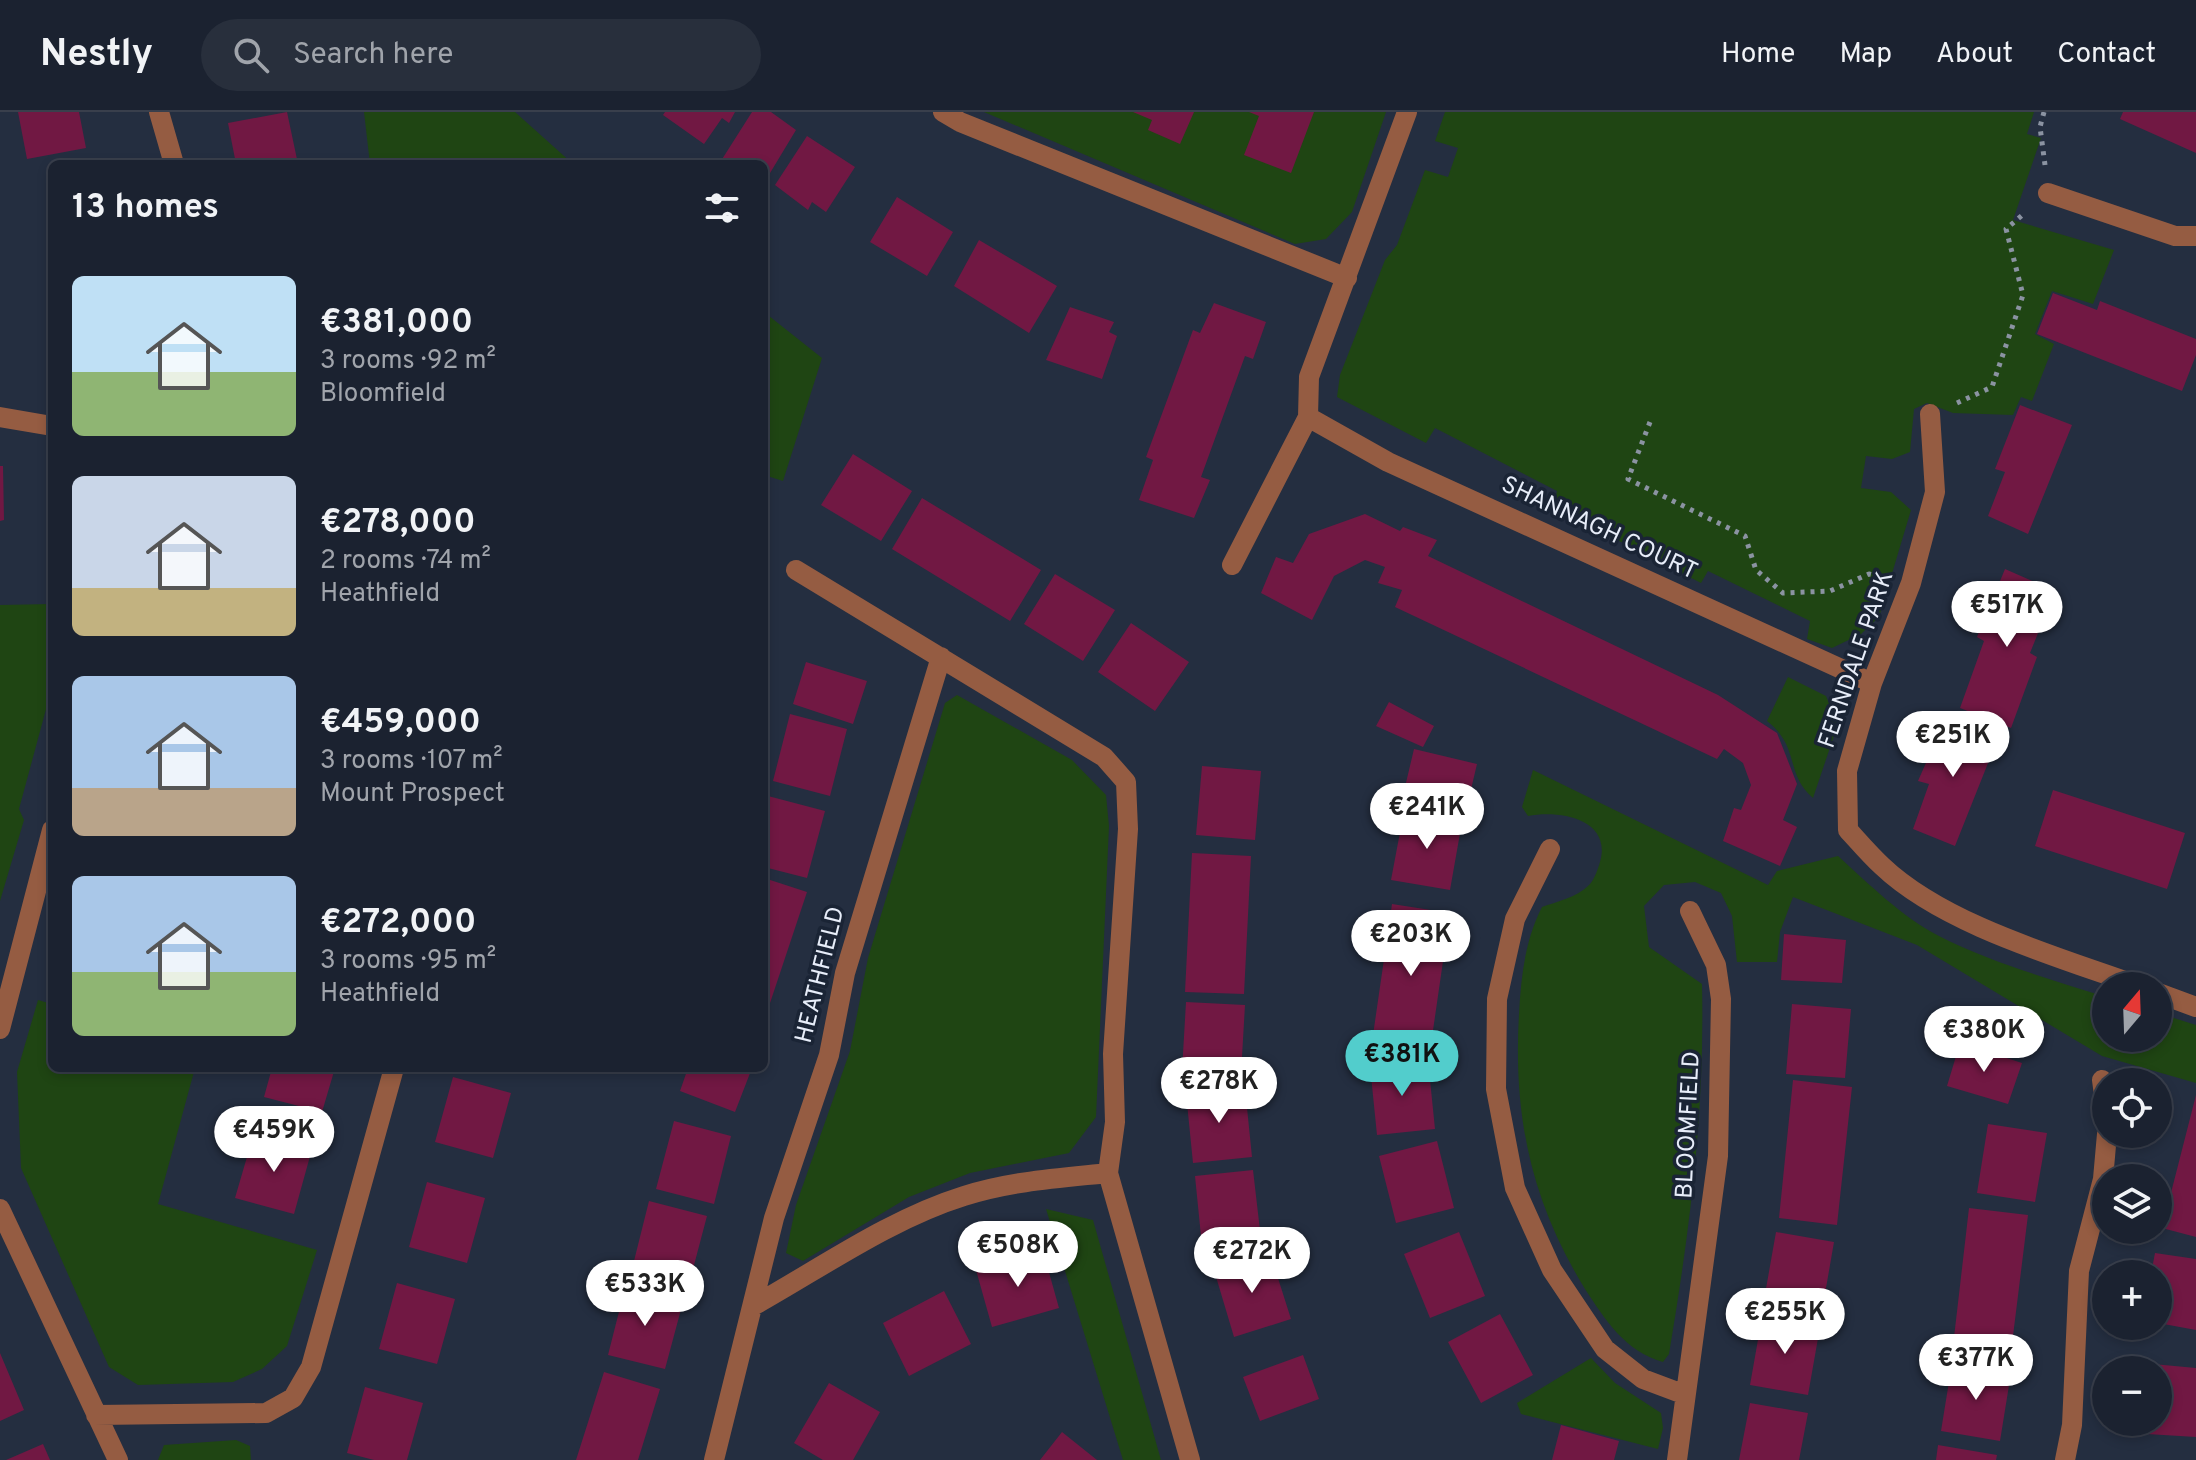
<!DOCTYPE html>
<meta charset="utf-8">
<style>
:root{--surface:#1b2230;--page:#282f3c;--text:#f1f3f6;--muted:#a0a4ab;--line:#393f4c;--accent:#52cdcc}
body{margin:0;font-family:Overpass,sans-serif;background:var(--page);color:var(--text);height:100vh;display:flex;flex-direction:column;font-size:30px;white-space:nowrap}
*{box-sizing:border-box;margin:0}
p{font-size:26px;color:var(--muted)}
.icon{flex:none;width:44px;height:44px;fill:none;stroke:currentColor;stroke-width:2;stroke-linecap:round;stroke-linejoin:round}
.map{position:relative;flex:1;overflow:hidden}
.details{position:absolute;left:48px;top:48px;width:720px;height:912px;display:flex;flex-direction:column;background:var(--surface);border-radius:12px;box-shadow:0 4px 12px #0003,0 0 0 2px var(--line)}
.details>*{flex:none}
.needle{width:52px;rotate:19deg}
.fabs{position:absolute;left:2092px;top:860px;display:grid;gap:16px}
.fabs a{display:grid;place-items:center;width:80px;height:80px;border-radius:50%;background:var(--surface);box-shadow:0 4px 12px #0003,0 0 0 2px var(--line);font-size:40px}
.price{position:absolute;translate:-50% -68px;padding:0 18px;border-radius:28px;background:#fff;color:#222;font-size:26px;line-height:52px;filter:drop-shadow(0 2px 4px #0008)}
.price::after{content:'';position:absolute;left:50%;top:48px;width:24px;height:18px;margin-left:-12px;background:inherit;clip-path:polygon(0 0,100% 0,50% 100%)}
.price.current{background:var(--accent);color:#111}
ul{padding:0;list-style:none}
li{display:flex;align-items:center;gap:24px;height:200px;padding:0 24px}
li span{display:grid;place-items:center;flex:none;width:224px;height:160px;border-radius:12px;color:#555}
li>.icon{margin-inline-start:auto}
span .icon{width:96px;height:96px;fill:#fffc;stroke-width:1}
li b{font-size:34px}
h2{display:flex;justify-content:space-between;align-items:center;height:96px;padding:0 24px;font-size:34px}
header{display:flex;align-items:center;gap:48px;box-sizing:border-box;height:112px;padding:0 40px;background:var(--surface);border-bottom:2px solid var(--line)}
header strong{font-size:38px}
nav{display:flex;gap:44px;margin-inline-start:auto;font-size:28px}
.search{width:560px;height:72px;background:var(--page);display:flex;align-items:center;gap:20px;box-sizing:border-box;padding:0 28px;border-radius:44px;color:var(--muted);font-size:30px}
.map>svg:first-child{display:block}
.green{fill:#1f4513}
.building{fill:#711843}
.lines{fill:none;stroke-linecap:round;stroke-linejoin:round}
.path{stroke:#8b93a2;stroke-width:5;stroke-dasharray:4 6;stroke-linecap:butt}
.street{stroke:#955c42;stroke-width:20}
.labels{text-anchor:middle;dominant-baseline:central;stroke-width:7;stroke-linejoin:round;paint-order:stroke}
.street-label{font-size:24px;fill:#e7edf9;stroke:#1a2435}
</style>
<header>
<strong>Nestly</strong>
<div class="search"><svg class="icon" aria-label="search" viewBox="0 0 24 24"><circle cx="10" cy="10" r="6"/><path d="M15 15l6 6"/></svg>Search here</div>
<nav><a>Home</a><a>Map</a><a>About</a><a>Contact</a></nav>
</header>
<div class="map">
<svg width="2196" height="1348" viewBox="0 0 2196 1348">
<rect width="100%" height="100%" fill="#242e40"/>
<path class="green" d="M364,0h151l58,52h-203z
M984,0h402l-34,100 -26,27 -31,5z
M1445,0h589l-7,22 14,4 -28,82 101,30 -21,54 -41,-13 -17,43 19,10 -22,57 -11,-4 -8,18 -60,-2 -26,-10 -13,6 -4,43 -18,7 -26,-3 -5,32 30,4 20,18 -32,107 -18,17 -29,14 -25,-9 3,-18 -102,-50 -7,12 -148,-76 4,-16 -122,-63 -9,15 -89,-46 3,-22 45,-115 12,-15 28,-75 23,7 10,-29 -23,-7z
M764,200l58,46 -39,123 -19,-6z
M52,492v83l-33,122 5,11 -24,81v-296z
M1788,565l38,19 12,28 -25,74c-29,-25 -12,-50 -46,-77z
M957,583l115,65 34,35 3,31 -13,291 -27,36 -99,20 -61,24 -106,64 -17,-8 10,-48 54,-154 18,-93 77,-255z
M1533,658l235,115 9,-14 61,-15c31,28 64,61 101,80 53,27 111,43 167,61v41h52v-25l38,12v58l-94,-27 -185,-111 -124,-48 -13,35 -3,30h-40l-5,-46 -11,-23 -26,-11 -31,3 -20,21 5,41 53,37c3,127 -12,245 -33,370l-6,8c-38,-11 -57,-41 -78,-73 -54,-88 -72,-173 -66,-275 2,-37 6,-74 23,-107 14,-5 35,-10 46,-21 7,-6 11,-20 13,-28 8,-41 -45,-48 -73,-42l-6,-9z
M38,888l14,4v64h143l-37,136 159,46 -30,96 -25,23 -29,13 -95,3 -29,-18 -88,-199 -4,-96z
M1046,1097l47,11 68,240h-38z
M1591,1246l24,25 46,30 2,15 -5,21 -137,-35 -4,-11z
M236,1328l14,6 1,14h-93l6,-15z"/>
<path class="building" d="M18,0h61l7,36 -59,11z
M287,0l11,52h-62l-8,-41z
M665,0h70l-6,11 -7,-5 -18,26 -41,-29z
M752,0h19l25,18 -32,53v-19h-45z
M1133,0h61l-14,32 -32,-14 4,-10z
M1249,0h65l-23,61 -47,-18 15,-39z
M2123,0h73v41l-76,-34z
M807,24l48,31 -29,45 -14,-10 -4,8 -33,-25z
M897,85l56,35 -26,44 -57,-34z
M979,128l78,46 -28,47 -75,-47z
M2053,181l44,17 3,-9 96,38v16l-14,36 -145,-57z
M1214,191l52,19 -13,37 -8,-3 -44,121 9,3 -16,38 -55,-18 14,-40 -7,-3 47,-127 7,3z
M1070,195l44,15 -5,10 8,4 -15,43 -56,-19z
M2020,293l52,20 -44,109 -40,-18 17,-44 -10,-3z
M853,342l59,37 -31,50 -60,-36z
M0,354h3l1,54 -4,1z
M922,386l119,72 -31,51 -118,-72z
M1365,402l35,17 3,-4 34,13 -9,16 290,139 59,38 20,51 -14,36 14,7 -17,39 -57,-25 11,-33 7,2 10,-25 -8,-22 -19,-14 -7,10 -322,-152 7,-17 -24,-7 7,-16 -20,-7 -31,16 -22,44 -51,-27 15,-36 17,6 16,-29z
M2005,457l50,22 -25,62 7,4 -26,71 -51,-20 24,-67 -7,-4z
M1055,462l60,36 -32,51 -59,-37z
M1131,511l58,39 -34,49 -57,-39z
M806,550l61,19 -14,43 -60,-20z
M1389,590l45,24 -11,21 -47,-21z
M790,602l57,15 -17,67 -57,-15z
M1947,603l51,23 -43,108 -42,-17 16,-45 -11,-3z
M1414,637l63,15 -9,38 -63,-15z
M1202,654l59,5 -6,69 -59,-5z
M2053,678l132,43 -18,56 -132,-43z
M768,684l57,15 -18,67 -43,-11v-57z
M1404,699l58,11 -12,68 -59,-10z
M1192,741l59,3 -7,138 -59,-2z
M764,766l43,14 -42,126h-1z
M1392,792l58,9 -20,138 -58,-9z
M1784,822l62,6 -4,43 -61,-3z
M1186,890l59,3 -4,69 -59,-3z
M1792,892l59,5 -6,69 -59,-4z
M1960,931l62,20 -14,41 -61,-18z
M1428,948l7,69 -58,6 -7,-69z
M272,956h63l-13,44 -58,-15z
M688,956h64l-17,44 -55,-21z
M453,965l58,16 -18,65 -58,-16z
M1793,968l59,7 -15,138 -58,-7z
M1245,976l7,69 -59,6 -7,-70z
M2196,983v142l-34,-9z
M674,1009l57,15 -17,68 -58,-15z
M1988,1012l59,9 -12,69 -58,-9z
M254,1021l58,16 -18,65 -59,-16z
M1437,1029l17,67 -58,15 -17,-67z
M1253,1058l8,69 -59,7 -7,-70z
M427,1070l58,16 -18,65 -58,-16z
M649,1089l58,15 -18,68 -57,-15z
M1969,1096l59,7 -17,137 -58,-6z
M1459,1120l26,64 -55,22 -26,-64z
M1776,1120l58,10 -12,69 -58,-11z
M1043,1139l16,57 -67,19 -16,-57z
M1270,1141l21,66 -57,18 -20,-67z
M2155,1141l41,6v71l-38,-7v-49h-7z
M397,1171l58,16 -18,65 -58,-15z
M625,1176l58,14 -18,67 -57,-14z
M944,1179l27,53 -62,32 -26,-53z
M1500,1202l33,61 -52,28 -33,-61z
M1762,1205l58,10 -12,68 -58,-10z
M0,1241l24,57 -24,11z
M1303,1243l16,44 -59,22 -17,-44z
M1952,1251l59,10 -11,68 -59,-10z
M2153,1252l43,4v69l-49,-3 1,-12h10v-52h-6z
M604,1260l56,17 -22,71h-62z
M829,1271l51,29 -27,48h-30l-29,-17z
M365,1275l58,16 -16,57h-33l-27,-7z
M1750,1291l58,10 -9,47h-60z
M1561,1313l58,16 -5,19h-62z
M1062,1320l35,28h-57z
M43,1332l7,16h-44z
M1938,1333l59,10 -1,5h-60z"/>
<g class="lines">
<path class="path" d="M2044,0l-4,15 5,38
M1957,291l35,-16 31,-92 -17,-66 20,-17
M1650,310l-22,57 117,57 11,34 27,23 47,-2 39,-17 14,3"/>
<path class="street" d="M159,0l15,52
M943,0l17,10 387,156
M1407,0l-98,265 -1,40 80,45 484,221
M2048,81l127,43h21
M1930,302l5,78 -24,91 -39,100 -25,88 1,59c11,12 22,25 34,36 62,59 177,91 257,120
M0,305l52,9
M1232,453l76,-148
M796,458l308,187 22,25 2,47 -15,225 2,68 -7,51 82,287
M1550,737l-35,70 -18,80 -1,90 19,99 37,82 53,79 38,30 40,15
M2158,881l38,14
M0,917l52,-199
M2102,968l4,30
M0,1097l118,251
M753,1194c68,-38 137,-87 211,-110 47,-15 96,-18 144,-23
M96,1303l170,-2 27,-15 18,-31 83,-299
M714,1348l60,-242 55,-163 16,-82 96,-316
M1677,1348l41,-304 3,-157 -5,-34 -26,-54
M2065,1348l7,-35 7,-154 24,-92 4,-45"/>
</g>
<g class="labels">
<g class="street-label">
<text transform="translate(1599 417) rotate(25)">SHANNAGH COURT</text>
<text transform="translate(1857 548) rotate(-71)">FERNDALE PARK</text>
<text transform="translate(821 863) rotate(-76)">HEATHFIELD</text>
<text transform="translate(1689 1013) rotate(-87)">BLOOMFIELD</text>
</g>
</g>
</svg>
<div class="fabs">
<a><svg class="needle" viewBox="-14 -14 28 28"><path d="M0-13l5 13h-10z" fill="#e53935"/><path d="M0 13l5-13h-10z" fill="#a0a4ab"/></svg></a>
<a><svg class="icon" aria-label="locate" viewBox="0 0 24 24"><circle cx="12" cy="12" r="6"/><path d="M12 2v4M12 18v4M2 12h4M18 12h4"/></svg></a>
<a><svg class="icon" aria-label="layers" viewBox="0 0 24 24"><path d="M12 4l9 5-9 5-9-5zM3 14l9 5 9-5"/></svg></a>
<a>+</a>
<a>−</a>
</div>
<b class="price" style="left:2007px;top:537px">€517K</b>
<b class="price" style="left:1953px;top:667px">€251K</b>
<b class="price" style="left:1427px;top:739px">€241K</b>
<b class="price" style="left:1411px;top:866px">€203K</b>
<b class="price" style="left:1984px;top:962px">€380K</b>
<b class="price current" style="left:1402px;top:986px">€381K</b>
<b class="price" style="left:1219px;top:1013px">€278K</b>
<b class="price" style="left:274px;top:1062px">€459K</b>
<b class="price" style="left:1018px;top:1177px">€508K</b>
<b class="price" style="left:1252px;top:1183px">€272K</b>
<b class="price" style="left:645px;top:1216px">€533K</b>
<b class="price" style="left:1785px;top:1244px">€255K</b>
<b class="price" style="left:1976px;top:1290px">€377K</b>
<section class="details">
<h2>13 homes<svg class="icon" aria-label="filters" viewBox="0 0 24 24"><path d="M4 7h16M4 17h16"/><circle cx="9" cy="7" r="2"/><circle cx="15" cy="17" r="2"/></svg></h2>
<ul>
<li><span style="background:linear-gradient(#bfe0f5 60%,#8fb573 0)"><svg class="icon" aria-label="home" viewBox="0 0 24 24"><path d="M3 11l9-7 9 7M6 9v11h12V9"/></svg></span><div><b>€381,000</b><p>3 rooms · 92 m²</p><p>Bloomfield</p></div></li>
<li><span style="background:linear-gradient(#c9d6e8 70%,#c2b280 0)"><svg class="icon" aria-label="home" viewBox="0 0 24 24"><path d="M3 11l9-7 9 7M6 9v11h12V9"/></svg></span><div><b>€278,000</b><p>2 rooms · 74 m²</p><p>Heathfield</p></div></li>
<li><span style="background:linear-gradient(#a9c7e8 70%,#b9a48a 0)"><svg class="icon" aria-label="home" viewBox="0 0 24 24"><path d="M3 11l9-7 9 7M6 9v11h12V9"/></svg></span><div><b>€459,000</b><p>3 rooms · 107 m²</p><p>Mount Prospect</p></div></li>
<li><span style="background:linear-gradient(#a9c7e8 60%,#8fb573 0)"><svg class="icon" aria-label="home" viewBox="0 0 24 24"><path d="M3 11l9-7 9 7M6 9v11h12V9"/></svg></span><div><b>€272,000</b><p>3 rooms · 95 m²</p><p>Heathfield</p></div></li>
</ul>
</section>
</div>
